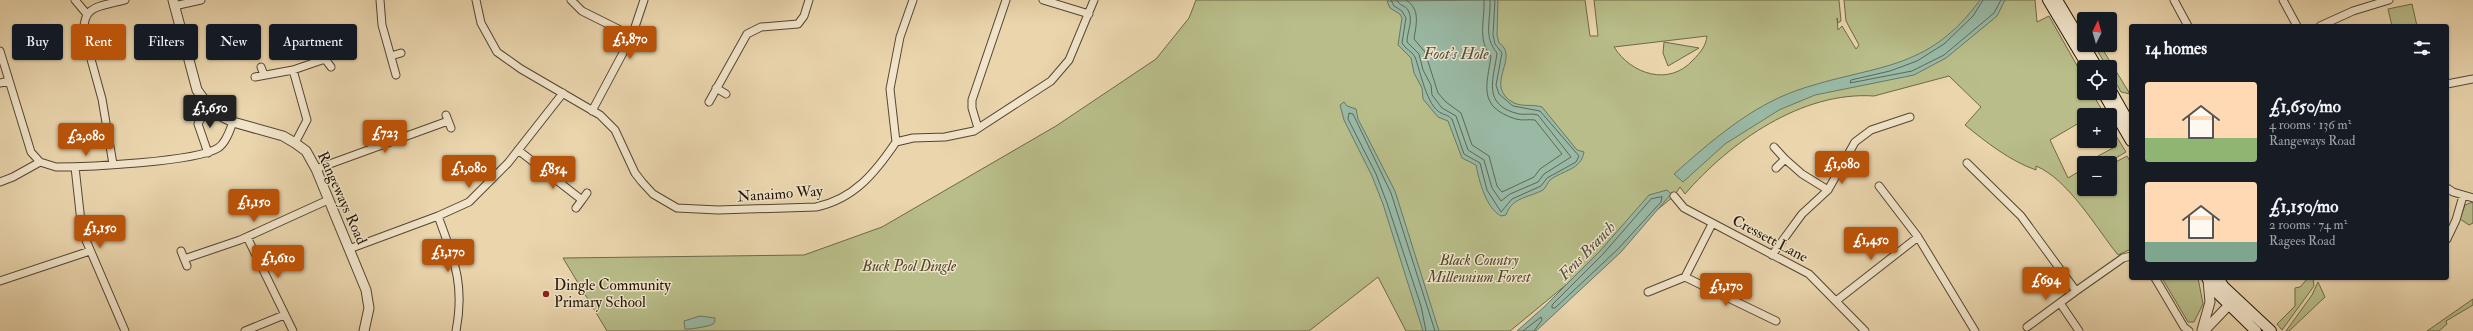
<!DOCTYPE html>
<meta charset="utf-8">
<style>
:root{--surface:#171b24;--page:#20242c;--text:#f1f3f6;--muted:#9ea1a6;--accent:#b45309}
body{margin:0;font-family:"IM FELL Double Pica",serif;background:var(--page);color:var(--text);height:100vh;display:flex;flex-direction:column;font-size:15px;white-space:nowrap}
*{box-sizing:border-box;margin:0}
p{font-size:13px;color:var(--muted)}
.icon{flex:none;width:22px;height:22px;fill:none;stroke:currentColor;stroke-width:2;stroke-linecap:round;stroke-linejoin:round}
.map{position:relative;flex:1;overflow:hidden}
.side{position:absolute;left:2129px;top:24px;width:320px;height:256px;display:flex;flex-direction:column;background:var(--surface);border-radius:4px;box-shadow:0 1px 3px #0004}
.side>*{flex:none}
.banner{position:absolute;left:12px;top:24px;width:380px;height:36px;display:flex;gap:8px}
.needle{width:26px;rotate:5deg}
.controls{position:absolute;left:2077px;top:12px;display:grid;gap:8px}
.controls a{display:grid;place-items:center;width:40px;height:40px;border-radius:4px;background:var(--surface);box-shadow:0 1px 3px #0004;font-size:20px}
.price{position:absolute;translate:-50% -34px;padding:0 9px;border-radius:4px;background:var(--accent);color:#fff;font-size:13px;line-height:26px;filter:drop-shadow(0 1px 2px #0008)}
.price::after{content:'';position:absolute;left:50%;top:24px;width:12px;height:9px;margin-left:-6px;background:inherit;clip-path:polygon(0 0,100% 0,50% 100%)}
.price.selected{background:#222;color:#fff}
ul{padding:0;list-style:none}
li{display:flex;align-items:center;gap:12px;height:100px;padding:0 16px}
li span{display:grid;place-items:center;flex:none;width:112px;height:80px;border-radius:4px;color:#555}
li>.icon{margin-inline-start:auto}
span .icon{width:48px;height:48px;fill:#fffc;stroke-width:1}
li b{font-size:17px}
h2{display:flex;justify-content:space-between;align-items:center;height:48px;padding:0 16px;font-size:17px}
.tag{padding:0 14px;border-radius:4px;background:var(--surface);box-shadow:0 1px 3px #0004;font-size:14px;line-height:36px}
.tag.selected{background:var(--accent);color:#fff}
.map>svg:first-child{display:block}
.green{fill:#b8bd89;stroke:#6d6948;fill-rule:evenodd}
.water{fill:#99b9a5;stroke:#697765}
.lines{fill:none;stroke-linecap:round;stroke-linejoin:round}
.shore{stroke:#5e6756;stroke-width:1}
.minor-casing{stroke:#544530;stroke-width:9}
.tertiary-casing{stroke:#544530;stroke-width:11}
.secondary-casing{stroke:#221506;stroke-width:12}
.minor{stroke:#f1e4ca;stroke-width:7}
.tertiary{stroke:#f1e4ca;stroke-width:9}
.secondary{stroke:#f1e4ca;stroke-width:10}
.poi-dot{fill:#8f2418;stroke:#f1e4ca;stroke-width:1.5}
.labels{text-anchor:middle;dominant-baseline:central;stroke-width:3;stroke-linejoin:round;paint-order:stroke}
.street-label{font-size:15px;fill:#221506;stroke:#f1e4ca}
.park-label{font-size:15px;font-style:italic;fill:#4f472d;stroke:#f1e4ca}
.poi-label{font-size:15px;fill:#221506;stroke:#f1e4ca;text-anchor:start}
.water-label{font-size:16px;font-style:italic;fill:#4c4e3e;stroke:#f1e4ca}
</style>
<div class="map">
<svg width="2473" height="331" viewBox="0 0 2473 331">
<rect width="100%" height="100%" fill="#ead5ad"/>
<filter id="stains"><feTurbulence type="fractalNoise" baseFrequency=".005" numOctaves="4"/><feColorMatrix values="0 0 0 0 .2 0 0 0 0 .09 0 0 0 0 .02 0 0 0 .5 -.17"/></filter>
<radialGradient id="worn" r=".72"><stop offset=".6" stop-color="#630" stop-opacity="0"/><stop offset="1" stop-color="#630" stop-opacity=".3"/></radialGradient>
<path class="green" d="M1196,0h389l5,36h8l-4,-36h245l2,21 -3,2 -1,-5 1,12 4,-4 14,23 3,-4 -13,-24 -2,-21h191l2,22 12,-6 35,62v15h8l10,17 -9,5h-9v5l-34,20 18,38 10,-6 6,9v8h26v-24l17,-9 4,7v86l-13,6c-21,-26 -50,-76 -82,-89v4c-26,-9 -50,-28 -71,-45l16,-18 -32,-31 -75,20c-72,-5 -144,46 -189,98l-5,-7 -6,9 -164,135h-104l-28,-54 -69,54h-702l-44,-73 241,-3 78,-28 174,-101 100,-67 33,-41zM1707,36c-1,10 -7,17 -14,24 -24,27 -62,14 -79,-13z
M2412,4l5,22h-25l-4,-17z
M1664,42l35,6 -31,18 -5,-13z
M2094,45h6l30,49 -9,-2 -11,-19v-6h-3z
M2110,126l16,26 -19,11h-6l-3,-7 15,-8 -4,-7z
M2473,202v21l-4,2 -9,-6 5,-14z
M2162,278h36l5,26 -9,18h-6z
M2308,278h5l1,8 -32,44 -5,-6 18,-18v-18l5,-1z
M2318,282l7,15 -36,34h-3l26,-36z
M2473,299v6l-27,16 1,3 -8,7h-12z"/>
<path class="water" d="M1498,0l-1,35 2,8c22,14 -17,43 15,60 9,4 19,1 28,4l35,43 7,2c-3,18 -21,18 -34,28 -3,3 -4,8 -7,10 -15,8 -31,7 -37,25l-5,1c-15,-8 -22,-35 -25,-51l-14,-7 -14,-37 -10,-4 -15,-18 -1,-11 -8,-15 -3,-15 -13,-13 4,-27 -2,-4 -10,-6 -3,-7z
M1980,0h25l-8,16 -51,42 -32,17 -99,20 -36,15 -54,34 -42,38 -9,-8c36,-32 77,-68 124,-84 76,-26 129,-17 182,-90z
M1344,102l3,4 9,3 2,10 37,72 44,140h-16l-40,-127 -11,-28 -28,-56 -4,-15z
M1667,190l4,4 -50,58 -85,79h-19l27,-24 56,-56 49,-56z
M700,316l15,2c0,2 0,4 -2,6 -2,2 -25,6 -28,5l-1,-8z"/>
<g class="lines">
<path class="shore" d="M1391,0l3,6 8,5 4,7 -4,25c3,6 10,8 13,14 5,13 12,50 26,56 4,2 7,2 11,6l12,35 16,9 7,27 14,22 11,-13 29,-13 6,-8 29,-16 3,-6 -39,-45 -27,-5 -14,-12 -3,-9 6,-32 -7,-9 -2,-9 2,-35
M1397,0c2,6 8,5 11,10 6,11 -1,21 -1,32l12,12 4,16 8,15 1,10 10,13 14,8 12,34 16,10 8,28 9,13 9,-7 28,-12 6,-8 27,-17 -33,-42c-7,-2 -12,0 -19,-1 -38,-9 -25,-35 -22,-61 -14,-17 -6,-32 -7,-53
M1406,0c15,9 10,25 8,39l11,13 13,41 8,9 15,11 11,32 17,11 8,30 5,6 32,-15 6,-8 22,-15 -27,-34c-6,-1 -13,1 -19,-1 -39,-12 -29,-34 -25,-63 -14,-16 -6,-36 -7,-56
M1983,0l-10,16 -29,28 -27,17 -27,10 -39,9 -1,3 62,-12 32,-16 50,-42 7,-13
M1662,197l-1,5 -43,47 -63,59h-3v-3l51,-51 48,-55z
M1426,331l-5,-25 -34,-103 -11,-29 -28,-55 1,-6 4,1 38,79 44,138
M1523,331l18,-14 1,3 -8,11"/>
<defs>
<path id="minor" d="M75,0l11,13
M380,0l2,25 14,50
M476,0l5,23 16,29 24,17 79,46 15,15 20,43 7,9 11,12 24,14 41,2 98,-3c38,-8 59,-34 80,-65l17,-4 32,-1 29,-6 77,-50 18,-21 25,-60
M571,0l11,11 50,25
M1043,0l46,14
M2174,0l14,26
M2283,0l14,26
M174,6l27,-6
M2320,26l33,-15 36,-11
M0,51l31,101 9,10 16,5c30,0 140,-5 162,-19 8,-5 12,-18 15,-26
M326,52l-1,7 6,8
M391,56l10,-3
M261,67l3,8
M293,70l14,50 -12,23
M255,77l38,-7 32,-11
M0,83l9,-2
M2447,84l26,-5
M716,88l10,6
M709,102l38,-68 14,-7 37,-3 6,-8 5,-16
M592,111l40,-75 12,-36
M446,115l5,13
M978,128l-6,-20v-8l34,-100
M896,142l-6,-53 10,-52 13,-37
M1774,147l11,12
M518,150l64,50 5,-7
M208,153l-10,-29 10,-19
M1967,163l54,53 55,75 47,-33 8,-2
M113,164l-11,-65 -18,-65c-2,-30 16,-27 41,-34
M75,167l7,64 43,100
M1776,168l9,-9 17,15 26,16
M316,169l132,-48
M0,182l13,-5 27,-15
M1879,186l39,51 57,94
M2447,188l6,4 20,6
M1674,196l10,12 125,66 56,57
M576,208l6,-8
M438,216c16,44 27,68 18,115
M247,237l46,94
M2447,239l9,-19 7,-24
M349,249l89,-33 31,-14 39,-39 55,-70
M181,251l6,15
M1772,255l30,-41 26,-24 27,-48 16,-12 39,-13
M184,259l56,-19 88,-40
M1685,277l91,44
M2155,278l29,49 5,4
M0,281l90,-30
M1648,292l37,-15 27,-53
M1836,301l82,-64
M2060,303l19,28
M2027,327l49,-36
M245,331l39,-16"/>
<path id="tertiary" d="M173,0l24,90 11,15 9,9 16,8 50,14 12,7 11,8 10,18 50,121 3,18 -5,23
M2202,330l8,-28 -2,-22
M2204,331l23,-24 1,-9"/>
<path id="secondary" d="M2048,0l40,67
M2057,0l40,67
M2110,89l21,37
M2103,93l28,48
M2207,278l10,15 39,38
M2218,278l6,9 47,44"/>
</defs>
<use href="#minor" class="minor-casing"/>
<use href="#tertiary" class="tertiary-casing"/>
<use href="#secondary" class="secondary-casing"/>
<use href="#minor" class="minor"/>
<use href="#tertiary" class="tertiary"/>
<use href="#secondary" class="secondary"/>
</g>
<circle class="poi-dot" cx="546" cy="294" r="4"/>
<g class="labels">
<g class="street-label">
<text transform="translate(780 194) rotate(-4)">Nanaimo Way</text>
<text transform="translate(342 198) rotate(66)">Rangeways Road</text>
<text transform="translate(1770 239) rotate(28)">Cressett Lane</text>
</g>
<g class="park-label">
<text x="1479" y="260">Black Country<tspan x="1479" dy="17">Millennium Forest</tspan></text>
<text x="909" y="266">Buck Pool Dingle</text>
</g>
<g class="poi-label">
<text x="554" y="285">Dingle Community<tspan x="554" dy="17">Primary School</tspan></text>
</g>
<g class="water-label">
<text x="1456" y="54">Foot's Hole</text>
<text transform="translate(1587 251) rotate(-46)">Fens Branch</text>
</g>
</g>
<rect width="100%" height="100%" filter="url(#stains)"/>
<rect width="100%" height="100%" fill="url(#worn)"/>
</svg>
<div class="controls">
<a><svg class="needle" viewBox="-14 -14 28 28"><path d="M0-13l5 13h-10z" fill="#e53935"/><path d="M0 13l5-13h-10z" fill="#9ea1a6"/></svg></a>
<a><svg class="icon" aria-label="locate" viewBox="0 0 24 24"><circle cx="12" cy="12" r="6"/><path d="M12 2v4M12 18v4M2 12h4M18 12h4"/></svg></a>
<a>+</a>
<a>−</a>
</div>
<b class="price" style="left:630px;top:60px">£1,870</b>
<b class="price selected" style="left:210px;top:129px">£1,650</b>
<b class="price" style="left:385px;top:154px">£723</b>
<b class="price" style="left:86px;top:157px">£2,080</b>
<b class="price" style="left:1842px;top:185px">£1,080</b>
<b class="price" style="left:469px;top:189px">£1,080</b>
<b class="price" style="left:553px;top:190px">£854</b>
<b class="price" style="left:254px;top:223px">£1,150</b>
<b class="price" style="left:100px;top:249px">£1,150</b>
<b class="price" style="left:1871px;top:261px">£1,450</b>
<b class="price" style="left:448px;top:273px">£1,170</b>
<b class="price" style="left:278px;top:279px">£1,610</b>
<b class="price" style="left:2046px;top:301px">£694</b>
<b class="price" style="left:1726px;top:307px">£1,170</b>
<div class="banner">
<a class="tag">Buy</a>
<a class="tag selected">Rent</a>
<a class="tag">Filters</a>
<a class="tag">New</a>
<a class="tag">Apartment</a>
</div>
<section class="side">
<h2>14 homes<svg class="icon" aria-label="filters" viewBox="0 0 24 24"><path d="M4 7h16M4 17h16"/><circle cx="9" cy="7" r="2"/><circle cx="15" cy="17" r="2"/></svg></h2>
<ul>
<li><span style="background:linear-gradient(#ffd9b3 70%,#8fb573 0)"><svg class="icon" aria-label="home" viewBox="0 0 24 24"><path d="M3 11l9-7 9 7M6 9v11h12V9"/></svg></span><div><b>£1,650/mo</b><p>4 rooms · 136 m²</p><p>Rangeways Road</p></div></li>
<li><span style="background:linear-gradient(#ffd9b3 75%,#7fa58c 0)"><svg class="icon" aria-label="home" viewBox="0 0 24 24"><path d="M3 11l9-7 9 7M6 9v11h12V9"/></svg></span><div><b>£1,150/mo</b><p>2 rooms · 74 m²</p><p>Ragees Road</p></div></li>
</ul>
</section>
</div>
